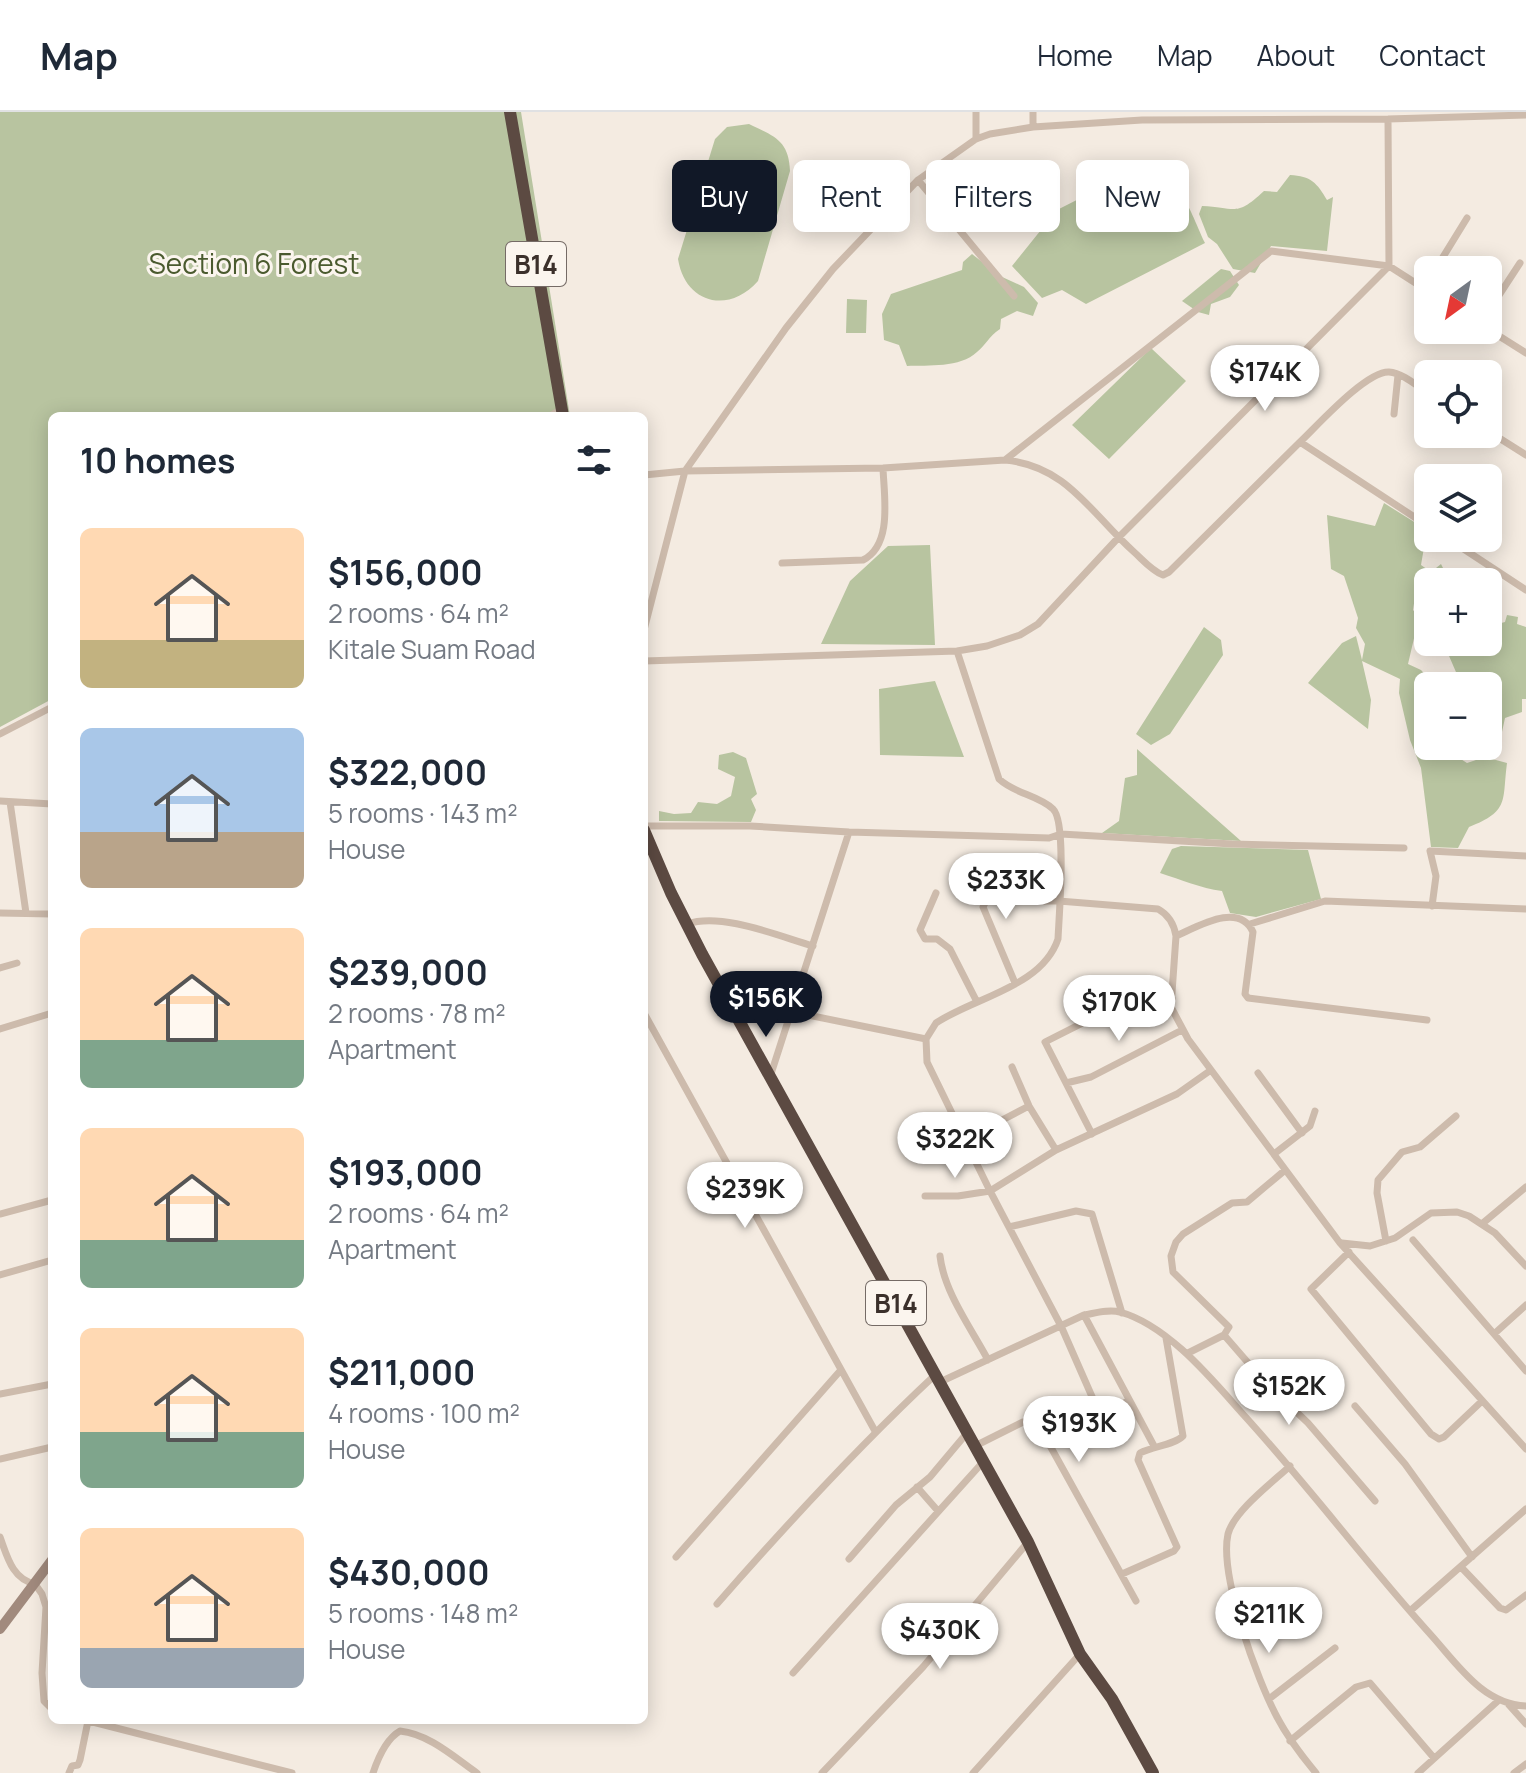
<!DOCTYPE html>
<meta charset="utf-8">
<style>
:root{--surface:#fff;--page:#f2f2f3;--text:#1f2937;--muted:#747a83;--line:#e0e1e3;--accent:#111827}
body{margin:0;font-family:Manrope,sans-serif;background:var(--page);color:var(--text);height:100vh;display:flex;flex-direction:column;font-size:30px;white-space:nowrap}
*{box-sizing:border-box;margin:0}
p{font-size:26px;color:var(--muted)}
.icon{flex:none;width:44px;height:44px;fill:none;stroke:currentColor;stroke-width:2;stroke-linecap:round;stroke-linejoin:round}
.map{position:relative;flex:1;overflow:hidden}
.side{position:absolute;left:48px;top:300px;width:600px;height:1312px;display:flex;flex-direction:column;background:var(--surface);border-radius:12px;box-shadow:0 4px 20px #0003}
.side>*{flex:none}
.hud{position:absolute;left:672px;top:48px;width:734px;height:72px;display:flex;gap:16px}
.needle{width:52px;rotate:213deg}
.fabs{position:absolute;left:1414px;top:144px;display:grid;gap:16px}
.fabs a{display:grid;place-items:center;width:88px;height:88px;border-radius:12px;background:var(--surface);box-shadow:0 4px 20px #0003;font-size:40px}
.price{position:absolute;translate:-50% -68px;padding:0 18px;border-radius:28px;background:#fff;color:#222;font-size:26px;line-height:52px;filter:drop-shadow(0 2px 4px #0008)}
.price::after{content:'';position:absolute;left:50%;top:48px;width:24px;height:18px;margin-left:-12px;background:inherit;clip-path:polygon(0 0,100% 0,50% 100%)}
.price.active{background:var(--accent);color:#fff}
ul{padding:0;list-style:none}
li{display:flex;align-items:center;gap:24px;height:200px;padding:0 32px}
li span{display:grid;place-items:center;flex:none;width:224px;height:160px;border-radius:12px;color:#555}
li>.icon{margin-inline-start:auto}
span .icon{width:96px;height:96px;fill:#fffc;stroke-width:1}
li b{font-size:34px}
h2{display:flex;justify-content:space-between;align-items:center;height:96px;padding:0 32px;font-size:34px}
.tag{padding:0 28px;border-radius:12px;background:var(--surface);box-shadow:0 4px 20px #0003;font-size:28px;line-height:72px}
.tag.active{background:var(--accent);color:#fff}
header{display:flex;align-items:center;gap:48px;box-sizing:border-box;height:112px;padding:0 40px;background:var(--surface);border-bottom:2px solid var(--line)}
header strong{font-size:38px}
nav{display:flex;gap:44px;margin-inline-start:auto;font-size:28px}
.map>svg:first-child{display:block}
.green{fill:#b8c4a0}
.lines{fill:none;stroke-linecap:round;stroke-linejoin:round}
.street{stroke:#cdbbac;stroke-width:7}
.secondary{stroke:#a18a7d;stroke-width:10}
.highway{stroke:#5c4a42;stroke-width:12}
.labels{text-anchor:middle;dominant-baseline:central;stroke-width:6;stroke-linejoin:round;paint-order:stroke}
.shield{fill:#fbf5ee;stroke:#756b66;stroke-width:2}
.shield-label{font-size:26px;font-weight:bold;fill:#3b302b}
.park-label{font-size:28px;fill:#4a5a2e;stroke:#fbf5ee}
</style>
<header>
<strong>Map</strong>
<nav><a>Home</a><a>Map</a><a>About</a><a>Contact</a></nav>
</header>
<div class="map">
<svg width="1526" height="1661" viewBox="0 0 1526 1661">
<rect width="100%" height="100%" fill="#f4ebe1"/>
<path class="green" d="M0,0h521l49,304h-518v283l-52,28z
M749,12c25,12 40,16 41,47l-32,110c-30,34 -73,22 -80,-22l37,-120 12,-12z
M1130,61c52,1 56,29 75,70l-119,61 -24,-14 -20,8 -30,-32 45,-56z
M1290,63c21,1 27,8 37,25l6,-3 -6,54 -56,-5 -16,27 -22,-4 -16,-25 -9,-7 -9,-23 3,-8c34,1 33,12 62,-15l13,1z
M972,142l28,22 24,11 14,16 -5,13 -16,-5 -16,8 -1,10c-12,8 -14,16 -23,23 -17,16 -49,13 -70,14l-8,-21 -15,-5 -2,-26 9,-20 71,-24 1,-8z
M1221,157l9,2 9,14 -9,12 -19,7 -2,11 -11,-3 -16,-11z
M847,187l20,1 -1,33h-20z
M1151,236l35,33 -77,78 -37,-34z
M1384,391l43,27 -6,35 10,7 10,-8 4,8 -3,5 10,5h-24v2l-10,-7 -5,33 6,7 -11,47 13,6 9,10 -2,66h19l6,8 14,9 18,-6 22,6c-5,38 3,48 -38,64l-11,21 -27,-1 -10,-79 -11,-28 -11,-47 1,-14 -38,-18 9,39 -3,29 -60,-46 34,-40 14,-7 6,24 3,-16 -9,-16 2,-10 -14,-42 -13,-7 -4,-54 48,11z
M930,433l5,100 -114,-1 29,-63 38,-35z
M1488,501l8,4 1,7 8,-2 2,-7 11,2 -1,7 9,3v72h-4v13l-17,6 -3,14 -11,-2 11,-23 -14,-11v-10h-26l-19,-44h45z
M1204,515l17,13 2,15 -53,79 -19,11 -15,-11z
M935,569l29,76 -84,-2 -1,-66z
M1137,637l104,92 -139,-8 17,-12 6,-43 12,-3z
M733,640l13,6 11,36 -6,5 5,11 -5,12 -92,-1v-10l15,3 17,-1 7,-11 19,2 14,-8 4,-19 -17,-8 1,-14z
M1181,734l127,4 13,49 -65,18 -26,-4 -8,-22c-22,-3 -40,-11 -62,-18l12,-24z"/>
<g class="lines">
<path class="street" d="M976,0v27
M1033,0v15
M918,68l96,116
M1435,158l32,-52
M1488,200l32,-49
M1488,217l38,24
M1394,302l4,-39
M550,304l12,-7
M1488,319l38,24
M1300,330c17,-16 66,-71 89,-70 14,1 28,14 39,21
M1005,348l266,-209 118,15 39,25
M644,363l41,-4 198,-3 122,-8c63,6 86,54 129,92 9,8 18,19 29,23l6,-3 131,-130 128,84
M1447,426l79,52
M782,451l81,-3c30,-15 21,-64 20,-92
M644,518l41,-159 101,-143 47,-59 85,-89 58,-41 14,-5 43,-7 109,-7 246,-1 138,-4
M957,539l42,128c16,15 39,16 54,30 14,13 6,107 5,130 -16,48 -83,58 -122,84l-10,16 1,23 63,129 71,135 36,82 11,6 21,-14
M644,549l313,-10 30,-5 33,-11 18,-11 80,-86 271,-272 -1,-147
M0,622l52,-27
M0,689l52,3
M10,690l16,111
M644,714h106l99,6 200,6 12,-4 171,10 172,4
M936,781l-16,37 5,9h12l13,10 27,53
M1432,794l4,-30 -6,-25 96,5
M0,801l52,1
M687,812c35,-12 91,12 126,22
M1250,812l75,-23 201,8
M1176,824c21,-9 63,-35 77,-4l-8,62 3,4 179,22
M0,856l17,-5
M1015,871l-32,-76 3,-6h73l99,8c11,6 16,15 18,27l-5,71 17,32 152,204 186,206
M793,900l133,27
M644,901l231,418
M0,917l52,-16
M1012,955l17,39 27,44
M1258,961l44,60
M770,965l79,-245
M1066,971l25,-6 91,-47
M1092,1022l-47,-92 91,-46 36,2
M964,1028l65,-34
M1274,1042l36,-28 5,-15
M925,1084h33l32,-5 66,-41 121,-56 34,-24
M0,1102l52,-14
M1483,1111l43,-36
M1009,1115l67,-16 16,3 30,99
M1413,1128l113,131
M1386,1129l-9,-48 1,-13 24,-28 18,-5 36,-31
M1342,1131l28,3 25,-8 36,-25 26,-1 12,4 26,17 31,33
M1349,1140l-38,37 120,145 8,5 5,-2 38,-36
M940,1144c4,36 31,72 48,104
M0,1163l52,-15
M1084,1203l70,131
M1494,1222l32,-29
M1224,1223l39,45 45,43 67,78
M1188,1241l36,-18 5,-8 -56,-55 -2,-16 5,-14 7,-8 49,-31 15,-1 37,-31
M940,1270l144,-67c12,-2 24,-6 36,-3 47,13 90,65 121,100 66,72 125,151 190,223 27,30 52,69 95,71
M0,1282l52,-10
M1355,1294l50,58 67,93
M975,1334l48,-24 15,2 98,177
M0,1347l52,-12
M1290,1354c-17,16 -56,45 -62,68 -9,41 29,146 49,183 11,21 24,38 39,56
M917,1375l21,24
M0,1425c7,19 12,42 35,47l7,10 4,13 -4,66 2,28 8,8
M676,1445l164,-186
M849,1447l47,-54 34,-28 37,-44
M1461,1455l39,41 6,2 20,-15
M1122,1462l52,-23 3,-4 -39,-87 2,-7c13,-7 34,-8 43,-17l-17,-98
M717,1492c70,-80 141,-157 218,-229
M1410,1499l116,-102
M793,1561l190,-211
M1269,1587l66,-51
M1509,1593l17,19
M85,1608l207,53
M1290,1629l66,-54 14,-4 64,75
M69,1661l3,-7 6,-1 2,-5 8,-39
M373,1661c5,-15 13,-34 27,-42 29,3 54,26 77,42
M822,1661l101,-106 105,-125
M973,1661l107,-119
M1418,1661l81,-73
M1514,1661l12,-9"/>
<path class="secondary" d="M0,1517l52,-69"/>
<path class="highway" d="M510,0l53,304
M644,718l27,63 31,61 326,588 52,112 32,45 41,74"/>
</g>
<g class="labels">
<g class="shield">
<rect x="506" y="130" width="60" height="44" rx="6"/>
<rect x="866" y="1169" width="60" height="44" rx="6"/>
</g>
<g class="shield-label">
<text x="536" y="152">B14</text>
<text x="896" y="1191">B14</text>
</g>
<g class="park-label">
<text x="254" y="151">Section 6 Forest</text>
</g>
</g>
</svg>
<div class="fabs">
<a><svg class="needle" viewBox="-14 -14 28 28"><path d="M0-13l5 13h-10z" fill="#e53935"/><path d="M0 13l5-13h-10z" fill="#747a83"/></svg></a>
<a><svg class="icon" aria-label="locate" viewBox="0 0 24 24"><circle cx="12" cy="12" r="6"/><path d="M12 2v4M12 18v4M2 12h4M18 12h4"/></svg></a>
<a><svg class="icon" aria-label="layers" viewBox="0 0 24 24"><path d="M12 4l9 5-9 5-9-5zM3 14l9 5 9-5"/></svg></a>
<a>+</a>
<a>−</a>
</div>
<b class="price" style="left:1265px;top:301px">$174K</b>
<b class="price" style="left:1006px;top:809px">$233K</b>
<b class="price active" style="left:766px;top:927px">$156K</b>
<b class="price" style="left:1119px;top:931px">$170K</b>
<b class="price" style="left:955px;top:1068px">$322K</b>
<b class="price" style="left:745px;top:1118px">$239K</b>
<b class="price" style="left:1289px;top:1315px">$152K</b>
<b class="price" style="left:1079px;top:1352px">$193K</b>
<b class="price" style="left:1269px;top:1543px">$211K</b>
<b class="price" style="left:940px;top:1559px">$430K</b>
<div class="hud">
<a class="tag active">Buy</a>
<a class="tag">Rent</a>
<a class="tag">Filters</a>
<a class="tag">New</a>
</div>
<section class="side">
<h2>10 homes<svg class="icon" aria-label="filters" viewBox="0 0 24 24"><path d="M4 7h16M4 17h16"/><circle cx="9" cy="7" r="2"/><circle cx="15" cy="17" r="2"/></svg></h2>
<ul>
<li><span style="background:linear-gradient(#ffd9b3 70%,#c2b280 0)"><svg class="icon" aria-label="home" viewBox="0 0 24 24"><path d="M3 11l9-7 9 7M6 9v11h12V9"/></svg></span><div><b>$156,000</b><p>2 rooms · 64 m²</p><p>Kitale Suam Road</p></div></li>
<li><span style="background:linear-gradient(#a9c7e8 65%,#b9a48a 0)"><svg class="icon" aria-label="home" viewBox="0 0 24 24"><path d="M3 11l9-7 9 7M6 9v11h12V9"/></svg></span><div><b>$322,000</b><p>5 rooms · 143 m²</p><p>House</p></div></li>
<li><span style="background:linear-gradient(#ffd9b3 70%,#7fa58c 0)"><svg class="icon" aria-label="home" viewBox="0 0 24 24"><path d="M3 11l9-7 9 7M6 9v11h12V9"/></svg></span><div><b>$239,000</b><p>2 rooms · 78 m²</p><p>Apartment</p></div></li>
<li><span style="background:linear-gradient(#ffd9b3 70%,#7fa58c 0)"><svg class="icon" aria-label="home" viewBox="0 0 24 24"><path d="M3 11l9-7 9 7M6 9v11h12V9"/></svg></span><div><b>$193,000</b><p>2 rooms · 64 m²</p><p>Apartment</p></div></li>
<li><span style="background:linear-gradient(#ffd9b3 65%,#7fa58c 0)"><svg class="icon" aria-label="home" viewBox="0 0 24 24"><path d="M3 11l9-7 9 7M6 9v11h12V9"/></svg></span><div><b>$211,000</b><p>4 rooms · 100 m²</p><p>House</p></div></li>
<li><span style="background:linear-gradient(#ffd9b3 75%,#9aa5b1 0)"><svg class="icon" aria-label="home" viewBox="0 0 24 24"><path d="M3 11l9-7 9 7M6 9v11h12V9"/></svg></span><div><b>$430,000</b><p>5 rooms · 148 m²</p><p>House</p></div></li>
</ul>
</section>
</div>
